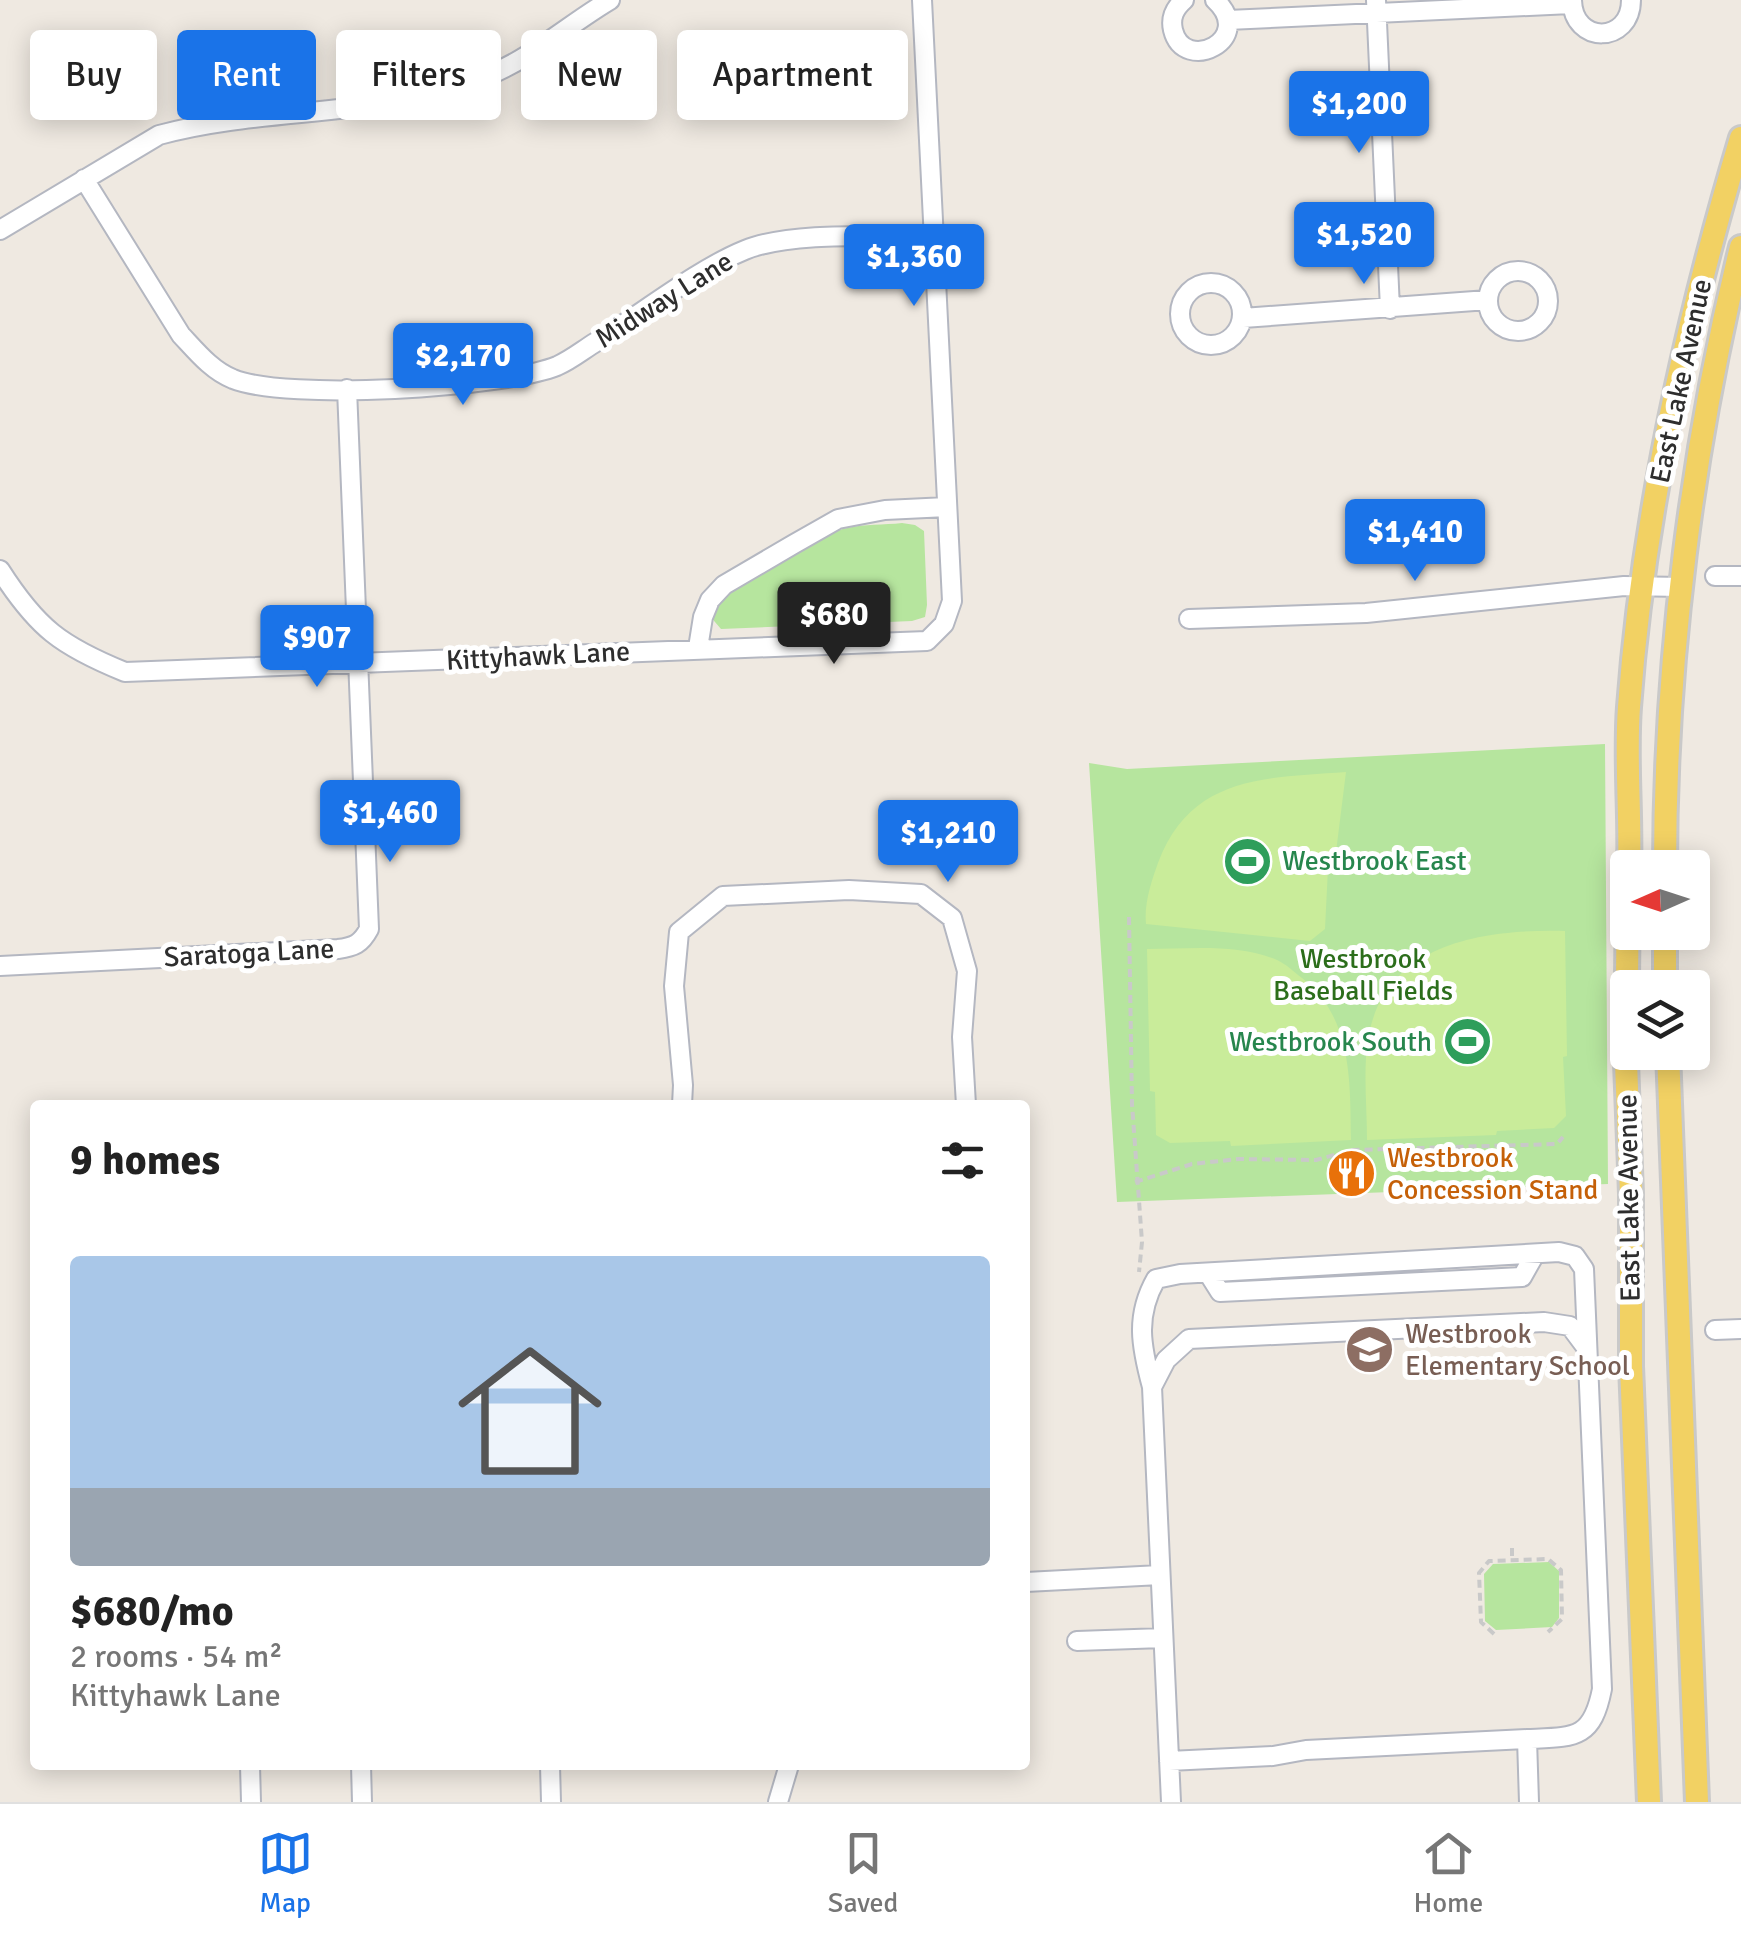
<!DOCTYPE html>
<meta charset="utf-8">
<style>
:root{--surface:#fff;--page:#f6f6f6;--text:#222;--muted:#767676;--line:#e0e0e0;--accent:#1a73e8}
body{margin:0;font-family:Signika,sans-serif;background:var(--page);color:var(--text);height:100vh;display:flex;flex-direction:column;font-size:38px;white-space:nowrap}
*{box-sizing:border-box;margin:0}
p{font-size:32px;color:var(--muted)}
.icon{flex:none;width:55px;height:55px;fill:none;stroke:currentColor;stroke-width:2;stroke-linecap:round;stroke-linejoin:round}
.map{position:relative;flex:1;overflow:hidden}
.sheet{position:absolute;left:30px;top:1100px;width:1000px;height:670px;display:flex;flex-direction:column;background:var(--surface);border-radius:10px;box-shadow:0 5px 25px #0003}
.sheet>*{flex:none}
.guide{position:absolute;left:30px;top:30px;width:1000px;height:90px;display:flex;gap:20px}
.needle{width:65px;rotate:267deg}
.tools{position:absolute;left:1610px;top:850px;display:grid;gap:20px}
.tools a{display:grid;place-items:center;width:100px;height:100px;border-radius:10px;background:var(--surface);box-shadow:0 5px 25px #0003;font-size:50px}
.price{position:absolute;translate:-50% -85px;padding:0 22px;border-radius:10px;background:var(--accent);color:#fff;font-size:32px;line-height:65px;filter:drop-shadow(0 2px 5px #0008)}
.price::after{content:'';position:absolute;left:50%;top:60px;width:30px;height:22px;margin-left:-15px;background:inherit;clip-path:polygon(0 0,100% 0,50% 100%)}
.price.selected{background:#222;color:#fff}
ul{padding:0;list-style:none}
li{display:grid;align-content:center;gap:20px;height:530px;padding:0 40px}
li span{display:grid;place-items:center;height:310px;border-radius:10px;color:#555}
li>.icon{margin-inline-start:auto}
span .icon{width:180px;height:180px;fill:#fffc;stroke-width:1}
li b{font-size:42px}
h2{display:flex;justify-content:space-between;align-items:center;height:120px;padding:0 40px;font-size:42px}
.chip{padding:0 35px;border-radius:10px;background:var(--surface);box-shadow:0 5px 25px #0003;font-size:35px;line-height:90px}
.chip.selected{background:var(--accent);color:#fff}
.dock{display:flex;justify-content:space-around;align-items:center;height:140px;border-top:2px solid var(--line);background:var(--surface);font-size:28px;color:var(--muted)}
.dock a{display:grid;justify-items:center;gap:5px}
.dock .selected{color:var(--accent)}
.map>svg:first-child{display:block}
.green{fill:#b6e59e}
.pitch{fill:#c9ec9a}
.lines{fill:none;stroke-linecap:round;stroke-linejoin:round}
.minor-casing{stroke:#b4b7c1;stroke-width:22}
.major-casing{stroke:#c9c9c9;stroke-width:28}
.path{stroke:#c9c9c9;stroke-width:4;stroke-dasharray:8 5;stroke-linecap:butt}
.minor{stroke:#fff;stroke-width:18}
.major{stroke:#f2d163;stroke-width:22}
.labels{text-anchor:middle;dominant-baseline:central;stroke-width:10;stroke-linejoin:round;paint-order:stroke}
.street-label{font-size:28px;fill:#2e2e2e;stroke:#fff}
.leisure-label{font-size:28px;fill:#27864d;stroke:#fff;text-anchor:start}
.park-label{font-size:28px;fill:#2c6e1b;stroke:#fff}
.food-label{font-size:28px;fill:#c56008;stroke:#fff;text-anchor:start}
.education-label{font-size:28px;fill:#785e54;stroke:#fff;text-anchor:start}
</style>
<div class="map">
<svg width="1741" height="1802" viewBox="0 0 1741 1802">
<rect width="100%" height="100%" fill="#efe9e1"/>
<path class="green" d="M902,523l13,2 9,6 3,74 -2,12 -13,4 -191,8 -12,-14c20,-33 99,-78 138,-87 17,-4 37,-3 55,-5z
M1605,744l3,440 -491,18 -28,-439 38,6z
M1549,1562l10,9v47l-7,9 -56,3 -11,-9 -1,-47 9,-10z"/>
<path class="pitch" d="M1346,772l-12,96h-6l-3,61 -15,12 -164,-17c-2,-20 5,-42 12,-61 33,-88 108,-85 188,-91z
M1565,931l2,125 -4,1 3,59 -12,12 -57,3 -1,4 -129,5c0,-33 -4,-69 1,-101 16,-97 117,-110 197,-108z
M1147,949c41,0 91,-6 130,11 9,4 17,12 25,18 51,40 48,104 49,162l-120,6 -1,-5 -60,2 -14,-8 -1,-43 -5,-1z"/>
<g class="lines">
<defs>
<path id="minor" d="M1184,0c-9,8 -14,17 -11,30 11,45 84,9 42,-30
M1376,0l14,309
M1572,0c1,45 59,44 59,0
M1228,20l343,-16
M84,179l97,156c15,16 31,36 52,44 54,22 269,9 324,-13 14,-6 26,-16 39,-24 44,-27 102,-73 149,-92 46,-19 137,-13 189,-14
M0,230l159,-95c106,-29 222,-16 326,-58 47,-19 83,-52 125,-77
M1488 301a30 30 0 1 1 60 0a30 30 0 1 1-60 0Z
M1180 314a31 31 0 1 1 62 0a31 31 0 1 1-62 0Z
M1243,318l245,-18
M0,570c37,58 61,76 125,102l802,-31 17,-17 8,-23 -30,-601
M1715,576h26
M1189,619l177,-6 258,-27 58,1
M698,648l5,-31 7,-17 14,-15 70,-41 44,-25 47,-9 62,-3
M0,966l338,-17c16,-2 23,-5 31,-20l-22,-540
M682,1105l1,-20 -9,-99 5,-54 44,-36 126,-6 72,4 31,24 15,53 -5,66 4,68
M1208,1273l12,19 302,-15 13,-23
M1715,1330l26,-1
M1152,1387l14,-27 23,-21 355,-17 26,4 15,20
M1026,1582l134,-7
M1077,1641l86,-3
M1169,1761l104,-5 33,-6 221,-11 2,63
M250,1765l1,37
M361,1765l1,37
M550,1765l1,37
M778,1802l11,-37
M1171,1802l-19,-415c-11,-41 -17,-71 4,-108l24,-5 379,-22 16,4 9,13 18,420c-10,51 -28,48 -75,50"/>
<path id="major" d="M1629,868c2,-54 -4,-108 0,-161 14,-192 57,-384 112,-569
M1665,868c0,-206 27,-421 76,-621
M1628,893l-2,169 5,132v172l18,436
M1665,932v56
M1668,1052l29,750"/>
</defs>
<use href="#minor" class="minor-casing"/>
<use href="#major" class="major-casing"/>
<path class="path" d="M1129,917l3,187 10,138 -3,30
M1135,1182l57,-18 47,-5 77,1 36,-10 205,-6 6,-7
M1512,1548v12
M1494,1634l-13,-12 -2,-49 10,-12 59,-2 13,11 1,49 -14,13"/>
<use href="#minor" class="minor"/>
<use href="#major" class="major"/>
</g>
<defs>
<symbol id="stadium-disc" viewBox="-11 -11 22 22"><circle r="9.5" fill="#2e9e5b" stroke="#fff"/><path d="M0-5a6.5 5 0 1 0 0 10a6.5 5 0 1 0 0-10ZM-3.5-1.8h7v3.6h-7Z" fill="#fff"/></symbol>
<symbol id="restaurant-disc" viewBox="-11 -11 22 22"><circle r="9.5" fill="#e8710a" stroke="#fff"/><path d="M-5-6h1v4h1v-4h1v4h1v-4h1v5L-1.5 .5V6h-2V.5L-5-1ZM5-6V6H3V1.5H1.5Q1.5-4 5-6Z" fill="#fff"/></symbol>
<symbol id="school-disc" viewBox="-11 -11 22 22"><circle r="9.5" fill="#8d6e63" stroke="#fff"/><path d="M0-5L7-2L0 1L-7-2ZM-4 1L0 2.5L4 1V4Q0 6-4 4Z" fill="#fff"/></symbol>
</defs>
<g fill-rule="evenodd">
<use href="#stadium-disc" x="1220" y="834" width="55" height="55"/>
<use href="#stadium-disc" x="1440" y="1014" width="55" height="55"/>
<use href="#restaurant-disc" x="1324" y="1146" width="55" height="55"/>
<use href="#school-disc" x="1342" y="1322" width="55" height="55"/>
</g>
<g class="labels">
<g class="street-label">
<text transform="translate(664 300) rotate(-32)">Midway Lane</text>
<text transform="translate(1681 381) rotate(-78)">East Lake Avenue</text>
<text transform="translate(538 656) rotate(-3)">Kittyhawk Lane</text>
<text transform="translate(249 953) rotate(-3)">Saratoga Lane</text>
<text transform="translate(1629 1198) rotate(-91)">East Lake Avenue</text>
</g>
<g class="leisure-label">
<text x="1282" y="861">Westbrook East</text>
<text x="1432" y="1042" text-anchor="end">Westbrook South</text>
</g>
<g class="park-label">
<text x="1363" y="959">Westbrook<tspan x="1363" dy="32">Baseball Fields</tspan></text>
</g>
<g class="food-label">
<text x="1387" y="1158">Westbrook<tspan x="1387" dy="32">Concession Stand</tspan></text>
</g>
<g class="education-label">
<text x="1405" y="1334">Westbrook<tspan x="1405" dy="32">Elementary School</tspan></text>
</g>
</g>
</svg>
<div class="tools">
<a><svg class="needle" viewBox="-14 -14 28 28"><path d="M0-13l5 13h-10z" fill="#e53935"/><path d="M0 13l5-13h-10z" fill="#767676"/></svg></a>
<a><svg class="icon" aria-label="layers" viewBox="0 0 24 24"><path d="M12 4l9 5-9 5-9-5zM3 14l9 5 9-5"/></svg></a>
</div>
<b class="price" style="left:1359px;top:156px">$1,200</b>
<b class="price" style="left:1364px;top:287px">$1,520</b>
<b class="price" style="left:914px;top:309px">$1,360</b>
<b class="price" style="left:463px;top:408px">$2,170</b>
<b class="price" style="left:1415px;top:584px">$1,410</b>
<b class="price selected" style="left:834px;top:667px">$680</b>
<b class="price" style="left:317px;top:690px">$907</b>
<b class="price" style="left:390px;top:865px">$1,460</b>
<b class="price" style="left:948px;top:885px">$1,210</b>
<div class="guide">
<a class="chip">Buy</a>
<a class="chip selected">Rent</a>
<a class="chip">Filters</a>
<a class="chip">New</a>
<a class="chip">Apartment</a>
</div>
<section class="sheet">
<h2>9 homes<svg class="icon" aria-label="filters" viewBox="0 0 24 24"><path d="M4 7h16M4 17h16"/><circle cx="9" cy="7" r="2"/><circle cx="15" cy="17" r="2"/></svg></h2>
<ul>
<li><span style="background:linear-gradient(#a9c7e8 75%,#9aa5b1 0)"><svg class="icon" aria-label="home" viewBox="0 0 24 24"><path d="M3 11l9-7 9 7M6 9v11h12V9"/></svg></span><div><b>$680/mo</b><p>2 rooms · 54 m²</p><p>Kittyhawk Lane</p></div></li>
</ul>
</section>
</div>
<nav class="dock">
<a class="selected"><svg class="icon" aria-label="map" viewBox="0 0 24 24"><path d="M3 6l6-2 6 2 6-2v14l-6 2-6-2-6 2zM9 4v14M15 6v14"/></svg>Map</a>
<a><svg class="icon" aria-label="saved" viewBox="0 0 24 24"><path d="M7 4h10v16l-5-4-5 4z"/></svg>Saved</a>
<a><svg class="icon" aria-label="home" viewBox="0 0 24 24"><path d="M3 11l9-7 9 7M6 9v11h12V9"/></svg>Home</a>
</nav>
